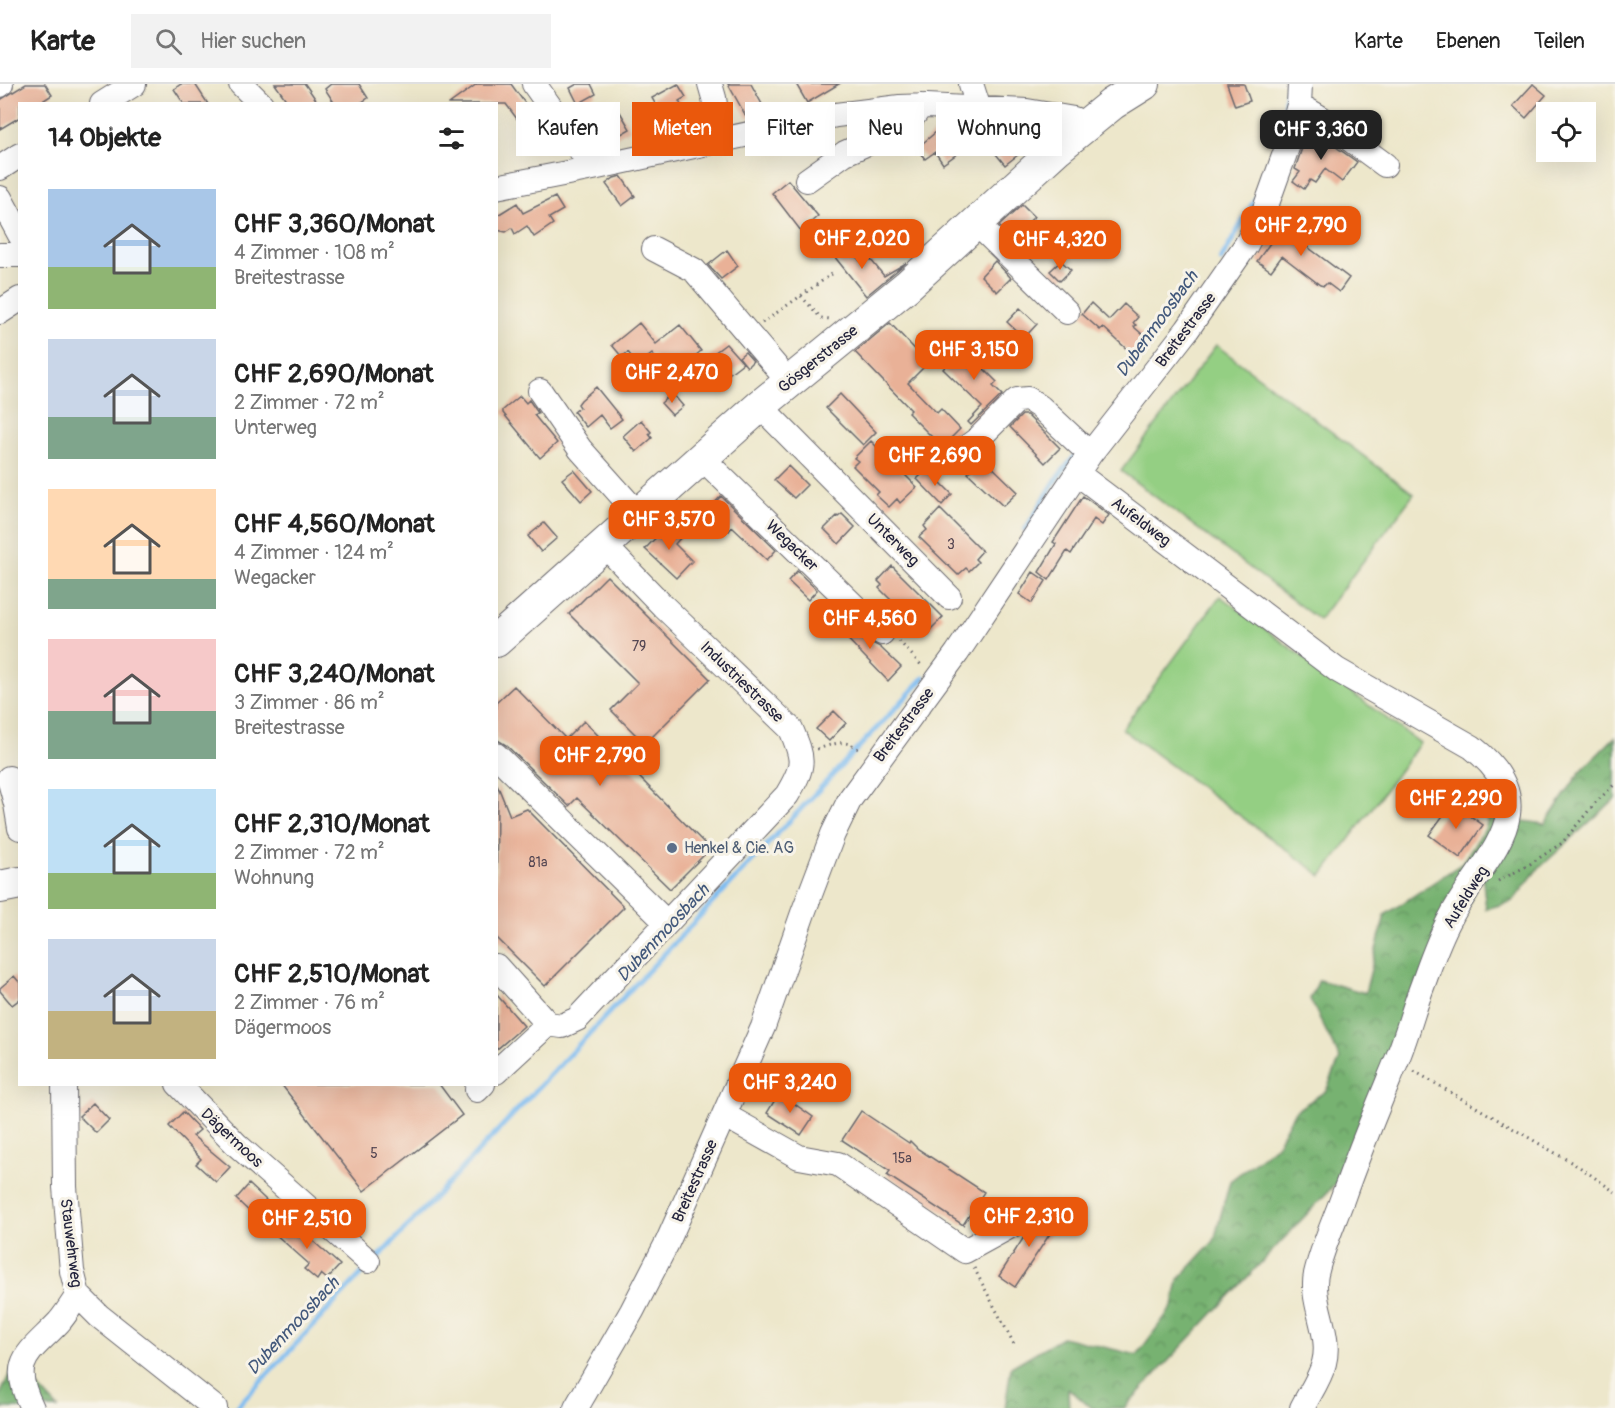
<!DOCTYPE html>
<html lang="de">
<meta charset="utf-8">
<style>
:root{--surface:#fff;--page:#f2f2f2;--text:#222;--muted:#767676;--line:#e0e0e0;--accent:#ea580c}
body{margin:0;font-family:Pangolin,sans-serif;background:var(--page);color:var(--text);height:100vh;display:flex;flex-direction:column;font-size:22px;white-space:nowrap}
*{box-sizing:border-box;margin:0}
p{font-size:20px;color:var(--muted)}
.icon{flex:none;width:33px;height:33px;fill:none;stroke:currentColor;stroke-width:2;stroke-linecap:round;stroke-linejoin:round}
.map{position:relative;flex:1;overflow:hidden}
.details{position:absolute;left:18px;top:18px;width:480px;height:984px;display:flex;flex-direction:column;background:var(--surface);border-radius:0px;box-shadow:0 6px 24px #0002}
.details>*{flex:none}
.banner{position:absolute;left:516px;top:18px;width:570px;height:54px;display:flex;gap:12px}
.fabs{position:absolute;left:1536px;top:18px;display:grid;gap:12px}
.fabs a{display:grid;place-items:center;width:60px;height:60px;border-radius:0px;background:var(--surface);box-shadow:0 6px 24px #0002;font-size:30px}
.price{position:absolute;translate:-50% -51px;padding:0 14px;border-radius:12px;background:var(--accent);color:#fff;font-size:20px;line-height:39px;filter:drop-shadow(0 2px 3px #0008)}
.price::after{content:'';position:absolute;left:50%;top:36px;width:18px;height:14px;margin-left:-9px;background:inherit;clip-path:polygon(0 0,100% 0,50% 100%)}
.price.selected{background:#222;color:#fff}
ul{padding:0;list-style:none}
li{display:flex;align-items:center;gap:18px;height:150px;padding:0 30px}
li span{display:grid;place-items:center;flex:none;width:168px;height:120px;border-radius:0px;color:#555}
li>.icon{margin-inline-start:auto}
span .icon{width:72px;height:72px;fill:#fffc;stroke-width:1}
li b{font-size:26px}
h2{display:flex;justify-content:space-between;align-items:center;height:72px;padding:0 30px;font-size:26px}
.pill{padding:0 21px;border-radius:0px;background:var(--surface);box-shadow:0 6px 24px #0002;font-size:21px;line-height:54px}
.pill.selected{background:var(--accent);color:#fff}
header{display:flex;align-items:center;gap:36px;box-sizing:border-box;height:84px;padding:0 30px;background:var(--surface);border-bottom:2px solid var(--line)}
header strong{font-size:28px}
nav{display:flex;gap:33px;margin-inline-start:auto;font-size:21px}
.search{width:420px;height:54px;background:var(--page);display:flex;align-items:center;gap:15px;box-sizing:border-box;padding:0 21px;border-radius:0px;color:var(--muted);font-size:22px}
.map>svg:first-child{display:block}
.forest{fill:url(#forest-crowns);stroke:#4c6a56;stroke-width:1.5}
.park{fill:#94cf83;stroke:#5b785f;stroke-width:1.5}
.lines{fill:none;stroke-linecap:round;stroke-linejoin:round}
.stream{stroke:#7dbcf1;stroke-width:5}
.building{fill:#e9b197}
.minor-casing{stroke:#69676d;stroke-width:26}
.major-casing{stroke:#69676d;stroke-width:34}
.path{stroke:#69676d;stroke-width:3;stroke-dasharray:1.5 4.5;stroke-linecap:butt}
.minor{stroke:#fff;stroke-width:24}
.major{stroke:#fff;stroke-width:32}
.service-dot{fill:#5c6f8a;stroke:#f7f3e8;stroke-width:2}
.labels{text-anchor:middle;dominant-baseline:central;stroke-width:6;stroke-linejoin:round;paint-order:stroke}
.number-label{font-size:14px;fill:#544652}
.street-label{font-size:16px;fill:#22223b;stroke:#f7f3e8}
.service-label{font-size:16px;fill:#4e5e75;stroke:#f7f3e8;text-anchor:start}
.water-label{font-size:18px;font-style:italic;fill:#42587b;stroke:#f7f3e8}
</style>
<header>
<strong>Karte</strong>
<div class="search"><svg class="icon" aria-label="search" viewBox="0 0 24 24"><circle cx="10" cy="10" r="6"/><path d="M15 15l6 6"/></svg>Hier suchen</div>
<nav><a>Karte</a><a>Ebenen</a><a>Teilen</a></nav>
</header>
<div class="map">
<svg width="1615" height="1324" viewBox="0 0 1615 1324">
<defs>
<pattern id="forest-crowns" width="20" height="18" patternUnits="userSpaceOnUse" patternTransform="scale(1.5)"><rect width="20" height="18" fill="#77b271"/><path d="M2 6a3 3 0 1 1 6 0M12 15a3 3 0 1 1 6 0" fill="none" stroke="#61905e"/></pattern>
</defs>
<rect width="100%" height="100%" fill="#f7f3e8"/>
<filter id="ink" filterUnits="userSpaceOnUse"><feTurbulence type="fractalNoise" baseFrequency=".0167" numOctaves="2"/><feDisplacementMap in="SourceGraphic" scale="12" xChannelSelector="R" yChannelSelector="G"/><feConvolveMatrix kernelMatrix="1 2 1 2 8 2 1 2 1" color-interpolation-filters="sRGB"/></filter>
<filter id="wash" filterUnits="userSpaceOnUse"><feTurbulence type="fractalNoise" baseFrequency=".008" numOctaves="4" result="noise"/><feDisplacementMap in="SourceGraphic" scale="24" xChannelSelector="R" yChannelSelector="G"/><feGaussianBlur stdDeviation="1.35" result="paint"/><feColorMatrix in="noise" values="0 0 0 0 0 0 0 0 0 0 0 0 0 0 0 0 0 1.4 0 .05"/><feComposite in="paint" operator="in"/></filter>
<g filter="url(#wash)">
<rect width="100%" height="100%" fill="#ede7cb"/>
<path class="forest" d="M1615,653v62l-79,72 -23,30 -27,8 -4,-36 -127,290 -231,245h-33l-23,-20 1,20h-64l6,-41 51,-30 75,18 36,-49 5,-26 36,-39 16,-60 46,-35 19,-35 31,-20 14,-32 -30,-60 9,-19 46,13 20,-78 76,-51 24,-35 13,-42 5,31 42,6 35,-52z
M11,1287l17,5 30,32h-58v-13z"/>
<path class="park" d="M1216,261l198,149 -95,126 -198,-149z
M1220,512l200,147 -98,133 -200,-147z"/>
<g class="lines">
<path class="stream" d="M1282,40l5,-40
M1221,176l38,-68
M1025,446l32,-52 21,-26
M375,1177l549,-583
M236,1324l132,-141"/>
</g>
<g id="blocks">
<path class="building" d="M26,0h19l7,11 -14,9h-18v13l-20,12v-29z
M181,0h14l13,20h-24l-10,-15z
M275,0h30l14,20h-30z
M331,0h28l9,14 -9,6h-24l-10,-15z
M477,0h34l40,55 -15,11 -13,-17 3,-2 -20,-27h-57z
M577,0h14l5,10 -18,10 -8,-16z
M678,0l8,13 -7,4 7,14 -19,10 -15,-27z
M728,0h23l13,24 -17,10z
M796,0h43l-32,19z
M1227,0h17l6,17 -15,5z
M1533,0l13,11 -20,23 -13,-12z
M620,28l10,17 -21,12 -10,2 -6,-10 8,-5 -2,-4z
M943,42l18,25 -18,13 -8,-12 -10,7 -8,-11z
M1003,43l20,24 -18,14 -23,-28 8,-7 9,1z
M1312,46l45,32 -15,20 -17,-13 -10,14 -5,-3 -6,9 -11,-8 7,-9 -5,-3 9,-27z
M621,92l14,20 -13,10 -16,-22 8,-6z
M788,96l30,36 -17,15 -29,-38z
M555,113l8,13 -14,8 4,6 -19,13 -7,-11 -12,8 -3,-6 -6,4 -10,-2v-14l21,-13 6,10z
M1022,121l12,12 -22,21 -13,-12z
M1289,133l15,12 -7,10 52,39 -10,14 -12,-9 -3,3 -4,-1 -38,-29 -11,15 -14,-10z
M848,161l12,16 7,-6 17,21 22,-13 -40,33 -32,-40z
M727,166l11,16 -17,13 -13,-14z
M995,177l16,17 -14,14 -16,-16z
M1061,177l10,9 -11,11 -10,-10z
M1091,219l18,17 15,-16 14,13 -5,6 3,2 -2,2 15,13 -15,16 -31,-29 -3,3 -18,-16z
M1020,224l17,16 -13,14 -17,-16z
M639,239l17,21 24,-19 21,26 -30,25 -19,-22 -14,11 -10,-13 -6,5 -10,-12z
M890,239l38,40 -20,20 29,30 4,-4 19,20 -18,18 -34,-34 3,-3 -56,-58z
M726,260l17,19 -26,20 -16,-20z
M963,264l34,34 -4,4 9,9 -31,30 -3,-3 14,-15 -39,-38z
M745,268l8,9 -6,6 -8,-10z
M596,303l26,32 -12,9 -10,-13 -14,12 -12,-15 6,-5 -2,-3 3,-4z
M672,309l11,13 -11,9 -11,-12z
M840,310l36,38 -13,13 -37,-37z
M520,312l6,7 3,-3 9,13 -4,2 23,28 -17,15 -37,-45v-3z
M1022,331h5l33,33 -15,15 -35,-36z
M641,336l10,12 -2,2 3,4 -16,14 -13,-16z
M871,357l46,46 -17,16 -3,-4 -8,8 -13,-12 3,-3 -26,-26 5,-5 -4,-3z
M983,374l35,34 -15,14 -35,-33z
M788,382l19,19 -13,13 -20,-18z
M927,385l25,25 -10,11 -25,-26z
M574,386l18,21 -11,10 -19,-22z
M721,412l55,54 -9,10 -35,-33 -3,4 -21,-21z
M1083,412l26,19 -7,10 -8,-6 -23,35 -4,-3 -18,29 -10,-8 17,-28 -3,-2z
M940,425l42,42 -7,8 3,3 -9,9 -3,-3 -8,7 -39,-38 8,-7 -3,-4z
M842,430l13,13 -16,17 -15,-15 13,-13 1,1z
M544,439l13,15 -16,14 -13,-16z
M670,439l12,13 -7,8 17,17 -16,17 -31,-29z
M892,482l51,51 -14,14 -25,-25 -4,3 -21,-21 3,-3 -4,-4z
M797,487l20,19 -9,10 -20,-19z
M1033,488l13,9 -14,22 -13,-9z
M607,492l103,103 -65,65 -34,-34 27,-27 -69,-69z
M847,534l25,25 8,4 21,20 -13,14 -51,-53z
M514,602l52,53 18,-18 126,128 -40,40 -93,-91 -8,8 -63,-61 -10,-6v-36z
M834,627l12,12 -17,18 -13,-12z
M497,700l13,32 17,-7 97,98 -79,79 -49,-49z
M1452,719l31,22 -23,33 -31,-23z
M14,892l6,7v16l-8,6 -12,-14v-3z
M496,910l28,32 -28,24z
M281,1000h158l23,31 -98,76z
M779,1009l34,24 -12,18 -34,-22z
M93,1019l16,17 -13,13 -17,-17z
M861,1027l48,32 1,-2 8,8 66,43 -21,33 -76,-50 3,-4 -48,-31z
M183,1028l17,18 -7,6 37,31 -14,15 -20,-18 5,-5 -32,-33z
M249,1100l17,16 -13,15 -17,-16z
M1042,1125l17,11 -44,67 -16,-11z
M287,1134l53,47 -13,14 -6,-5 -4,6 -13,-11 5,-5 -35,-31z"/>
</g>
</g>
<g filter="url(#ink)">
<use href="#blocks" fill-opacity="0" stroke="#69676d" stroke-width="1.5"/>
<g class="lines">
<defs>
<path id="minor" d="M241,0l20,20
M534,0l59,84
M710,0l4,14 6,41
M971,0l8,25
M0,1l1,-1
M102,20l32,-20
M1299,21l22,13 64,47
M0,84l20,-13
M807,96l38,-27 61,-27 15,-20
M496,103l97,-19 243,-53 64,-8 27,-1 100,5 47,8 9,8
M0,114l20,37
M976,139l91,89
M654,165l40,21 95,112
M0,171h20
M0,228l20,-13
M540,307l40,58 58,65
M760,322l189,191
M702,374l180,175
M949,376l29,-21 39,-39 11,-1 12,8 50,47
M1078,390l259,196 135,77c79,62 10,110 -21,170 -12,21 -20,45 -28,67 -10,26 -16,52 -27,78 -18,44 -37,89 -53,135 -9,25 -21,51 -27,77 -6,29 16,60 8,89 -4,16 -15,31 -22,45
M496,671l171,168
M9,694l7,26 4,24
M496,882l52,58 14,2 15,-7 210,-224c18,-30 17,-35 4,-66l-128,-123 -59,-61
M496,988l52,-48
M64,1000l1,103 7,84 6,24 21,21 116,92
M178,1000l59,61 131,116
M477,1006l6,-6
M724,1031l75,42 39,7 127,87 51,-28
M32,1324c-24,-48 -3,-54 27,-86 7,-8 13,-18 19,-27
M576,1324l56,-97 35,-68 96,-216 40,-114 30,-79 17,-35 107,-146 133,-199 97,-124 59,-85 19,-36 24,-67 10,-37 1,-21"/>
<path id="major" d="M496,557l264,-235 147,-120 151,-138 54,-44 32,-20
M0,803l20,-4"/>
</defs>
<use href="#minor" class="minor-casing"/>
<use href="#major" class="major-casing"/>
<path class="path" d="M801,212l20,22 9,1
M762,239l70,-49
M899,557l24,26
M817,665c19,-5 27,-12 44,2
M1498,797l29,-15 35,-23 33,-40 20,-19
M1414,987l167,97 34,24
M974,1184l41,78"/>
<use href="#minor" class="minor"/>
<use href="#major" class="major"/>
</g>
</g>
<circle class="service-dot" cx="672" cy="764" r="6"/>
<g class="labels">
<g class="number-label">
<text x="951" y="460">3</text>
<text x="639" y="562">79</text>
<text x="538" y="778">81a</text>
<text x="374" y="1069">5</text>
<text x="902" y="1074">15a</text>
</g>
<g class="street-label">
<text transform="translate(1186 246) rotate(-53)">Breitestrasse</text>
<text transform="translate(818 275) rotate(-39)">Gösgerstrasse</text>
<text transform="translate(1141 438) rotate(37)">Aufeldweg</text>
<text transform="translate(893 456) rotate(45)">Unterweg</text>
<text transform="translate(792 462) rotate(44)">Wegacker</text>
<text transform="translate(742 598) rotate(44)">Industriestrasse</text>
<text transform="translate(904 641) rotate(-53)">Breitestrasse</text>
<text transform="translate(1466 813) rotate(-58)">Aufeldweg</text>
<text transform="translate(232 1054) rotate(43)">Dägermoos</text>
<text transform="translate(695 1097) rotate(-66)">Breitestrasse</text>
<text transform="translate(71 1159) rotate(83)">Stauwehrweg</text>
</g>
<g class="service-label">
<text x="684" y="764">Henkel &amp; Cie. AG</text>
</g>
<g class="water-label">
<text transform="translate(1157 240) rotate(-54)">Dubenmoosbach</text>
<text transform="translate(663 849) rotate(-47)">Dubenmoosbach</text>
<text transform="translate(293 1242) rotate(-47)">Dubenmoosbach</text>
</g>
</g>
</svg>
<div class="fabs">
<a><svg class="icon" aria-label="locate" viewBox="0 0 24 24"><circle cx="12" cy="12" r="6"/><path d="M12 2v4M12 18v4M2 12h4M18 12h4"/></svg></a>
</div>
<b class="price selected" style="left:1321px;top:77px">CHF 3,360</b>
<b class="price" style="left:1301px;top:173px">CHF 2,790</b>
<b class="price" style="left:862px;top:186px">CHF 2,020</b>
<b class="price" style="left:1060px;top:187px">CHF 4,320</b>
<b class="price" style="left:974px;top:297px">CHF 3,150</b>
<b class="price" style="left:672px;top:320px">CHF 2,470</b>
<b class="price" style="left:935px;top:403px">CHF 2,690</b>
<b class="price" style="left:669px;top:467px">CHF 3,570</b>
<b class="price" style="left:870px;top:566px">CHF 4,560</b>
<b class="price" style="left:600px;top:703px">CHF 2,790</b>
<b class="price" style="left:1456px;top:746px">CHF 2,290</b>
<b class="price" style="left:790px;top:1030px">CHF 3,240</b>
<b class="price" style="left:1029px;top:1164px">CHF 2,310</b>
<b class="price" style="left:307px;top:1166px">CHF 2,510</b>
<div class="banner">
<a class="pill">Kaufen</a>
<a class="pill selected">Mieten</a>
<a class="pill">Filter</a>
<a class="pill">Neu</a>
<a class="pill">Wohnung</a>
</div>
<section class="details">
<h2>14 Objekte<svg class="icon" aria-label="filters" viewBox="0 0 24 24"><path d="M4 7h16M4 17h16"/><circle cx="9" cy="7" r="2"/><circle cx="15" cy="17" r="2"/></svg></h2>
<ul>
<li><span style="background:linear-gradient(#a9c7e8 65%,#8fb573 0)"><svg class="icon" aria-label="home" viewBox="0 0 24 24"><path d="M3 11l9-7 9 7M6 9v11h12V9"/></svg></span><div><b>CHF 3,360/Monat</b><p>4 Zimmer · 108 m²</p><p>Breitestrasse</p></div></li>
<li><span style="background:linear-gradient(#c9d6e8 65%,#7fa58c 0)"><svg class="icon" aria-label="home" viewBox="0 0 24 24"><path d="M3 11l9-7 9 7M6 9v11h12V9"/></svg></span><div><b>CHF 2,690/Monat</b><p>2 Zimmer · 72 m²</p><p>Unterweg</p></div></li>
<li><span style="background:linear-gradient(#ffd9b3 75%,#7fa58c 0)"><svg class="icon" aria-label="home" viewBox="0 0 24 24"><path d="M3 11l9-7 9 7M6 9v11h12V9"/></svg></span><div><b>CHF 4,560/Monat</b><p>4 Zimmer · 124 m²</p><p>Wegacker</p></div></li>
<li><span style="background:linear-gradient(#f6c9c9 60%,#7fa58c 0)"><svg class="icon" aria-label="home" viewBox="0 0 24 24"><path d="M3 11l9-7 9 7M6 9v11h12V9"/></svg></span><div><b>CHF 3,240/Monat</b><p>3 Zimmer · 86 m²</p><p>Breitestrasse</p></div></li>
<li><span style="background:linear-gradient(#bfe0f5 70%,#8fb573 0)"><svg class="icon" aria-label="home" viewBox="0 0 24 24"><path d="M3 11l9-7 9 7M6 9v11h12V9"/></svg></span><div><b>CHF 2,310/Monat</b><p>2 Zimmer · 72 m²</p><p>Wohnung</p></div></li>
<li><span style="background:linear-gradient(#c9d6e8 60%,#c2b280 0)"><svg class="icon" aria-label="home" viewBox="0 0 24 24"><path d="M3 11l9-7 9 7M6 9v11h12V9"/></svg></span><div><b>CHF 2,510/Monat</b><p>2 Zimmer · 76 m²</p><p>Dägermoos</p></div></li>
</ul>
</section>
</div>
